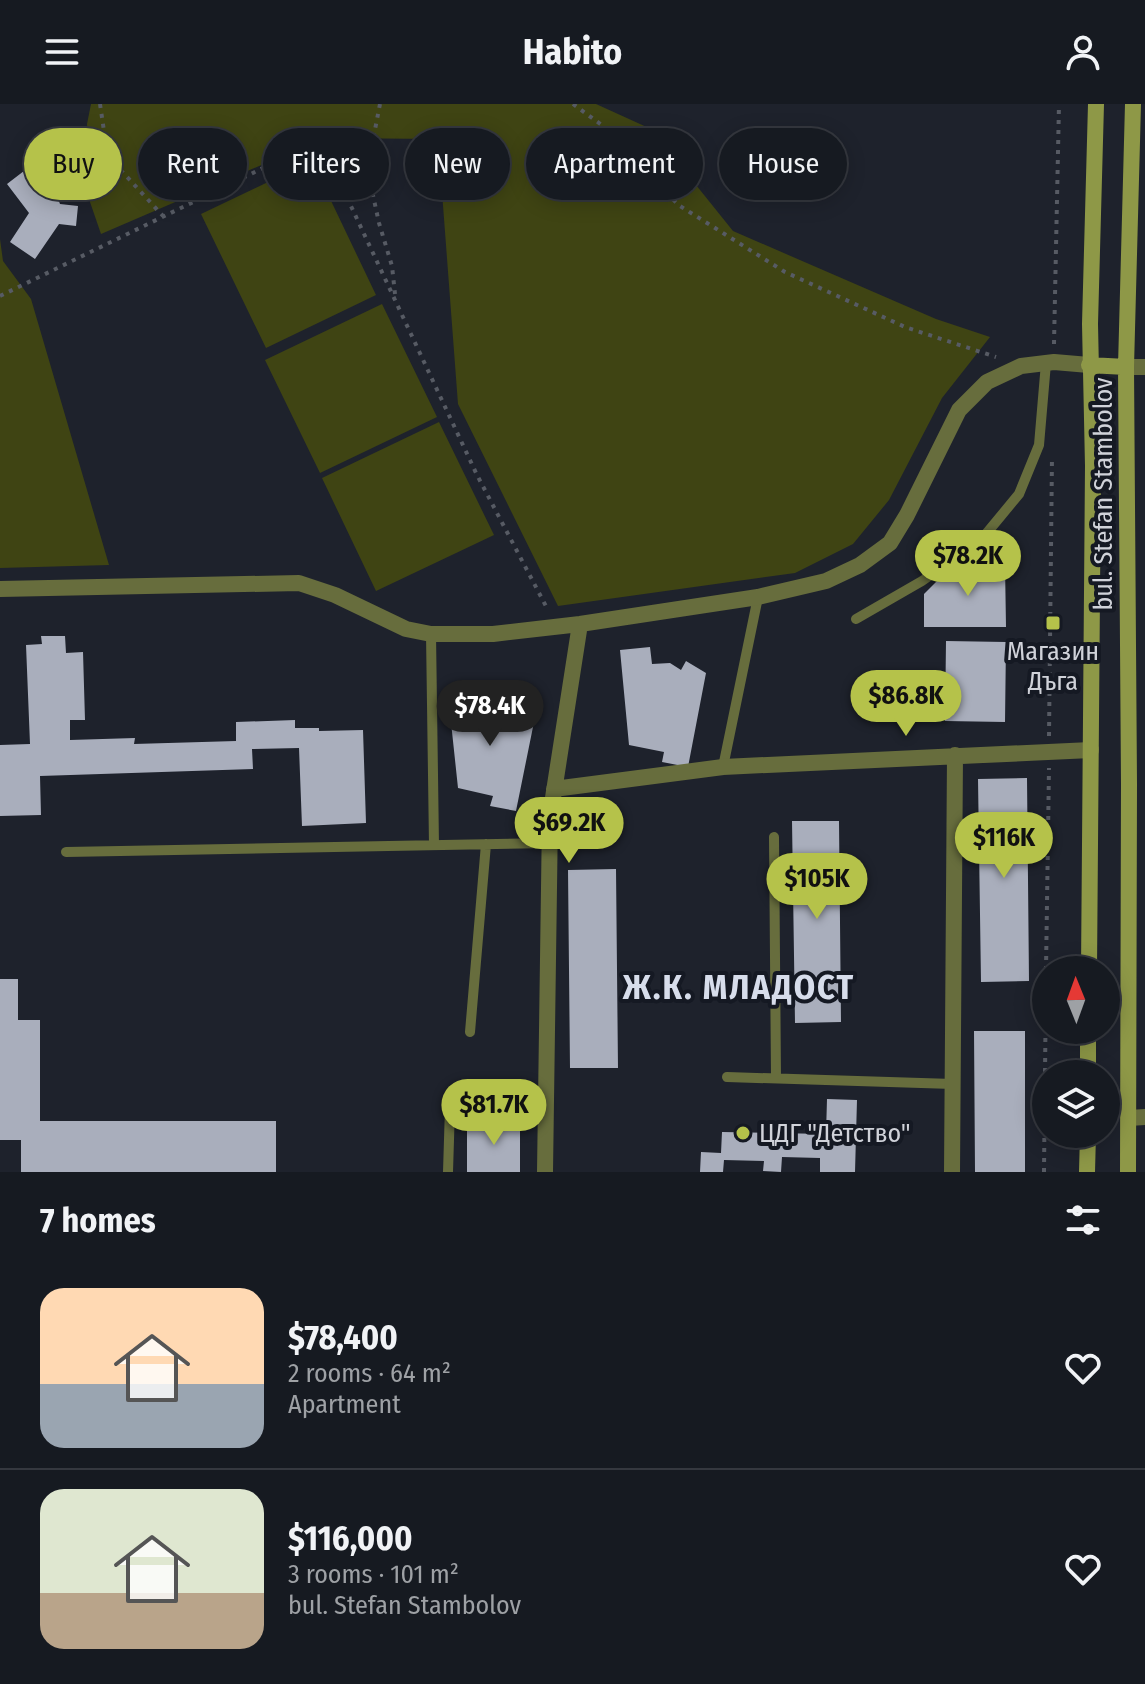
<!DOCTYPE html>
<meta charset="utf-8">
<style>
:root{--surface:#161a21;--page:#1f232a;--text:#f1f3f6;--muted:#9ea1a5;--line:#35383f;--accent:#b5c24a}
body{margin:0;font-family:"Fira Sans Condensed",sans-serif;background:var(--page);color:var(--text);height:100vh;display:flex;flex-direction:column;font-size:30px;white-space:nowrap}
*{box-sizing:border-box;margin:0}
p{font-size:26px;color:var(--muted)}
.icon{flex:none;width:44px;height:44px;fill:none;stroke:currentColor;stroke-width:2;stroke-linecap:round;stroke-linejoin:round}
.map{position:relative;height:1068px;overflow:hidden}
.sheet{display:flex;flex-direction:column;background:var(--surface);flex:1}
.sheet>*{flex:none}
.hud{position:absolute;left:24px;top:24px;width:1098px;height:72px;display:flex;gap:16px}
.needle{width:52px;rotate:359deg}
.tools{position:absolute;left:1032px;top:852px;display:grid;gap:16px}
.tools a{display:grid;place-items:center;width:88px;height:88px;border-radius:50%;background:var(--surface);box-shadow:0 4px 20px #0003,0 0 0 2px var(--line);font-size:40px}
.price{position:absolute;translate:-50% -68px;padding:0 18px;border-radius:28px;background:var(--accent);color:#111;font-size:26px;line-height:52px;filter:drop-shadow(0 2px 4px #0008)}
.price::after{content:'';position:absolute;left:50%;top:48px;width:24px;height:18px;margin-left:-12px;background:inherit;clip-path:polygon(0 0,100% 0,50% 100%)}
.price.current{background:#222;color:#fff}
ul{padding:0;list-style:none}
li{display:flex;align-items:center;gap:24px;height:200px;padding:0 40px}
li+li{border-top:2px solid var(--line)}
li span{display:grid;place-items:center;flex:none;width:224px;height:160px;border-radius:24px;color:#555}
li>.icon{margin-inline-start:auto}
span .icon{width:96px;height:96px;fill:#fffc;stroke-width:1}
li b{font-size:34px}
h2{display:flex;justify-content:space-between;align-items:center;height:96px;padding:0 40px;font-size:34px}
.pill{padding:0 28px;border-radius:36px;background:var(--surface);box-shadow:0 4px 20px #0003,0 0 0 2px var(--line);font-size:28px;line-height:72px}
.pill.current{background:var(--accent);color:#111}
header{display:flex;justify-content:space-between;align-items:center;height:104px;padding:0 40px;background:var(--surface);font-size:36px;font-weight:700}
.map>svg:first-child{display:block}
.green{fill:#3f4413}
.building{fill:#a9aebc}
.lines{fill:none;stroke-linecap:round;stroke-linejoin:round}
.path{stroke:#575b64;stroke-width:4;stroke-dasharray:4 6;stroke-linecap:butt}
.lane{stroke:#676d3d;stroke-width:10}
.street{stroke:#676d3d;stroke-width:16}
.secondary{stroke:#8e9847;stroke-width:16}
.poi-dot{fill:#b5c24a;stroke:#151923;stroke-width:3}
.labels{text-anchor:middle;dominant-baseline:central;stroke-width:8;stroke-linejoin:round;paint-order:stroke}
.street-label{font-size:26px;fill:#d0d2d9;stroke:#151923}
.poi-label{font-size:26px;fill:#d0d2d9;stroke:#151923}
.district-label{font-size:34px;font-weight:bold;letter-spacing:2px;fill:#d7ddeb;stroke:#151923}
</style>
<header><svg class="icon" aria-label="menu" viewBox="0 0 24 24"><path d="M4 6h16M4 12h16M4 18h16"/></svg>Habito<svg class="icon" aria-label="person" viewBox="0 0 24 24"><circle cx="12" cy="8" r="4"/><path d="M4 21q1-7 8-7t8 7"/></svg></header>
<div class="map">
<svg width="1145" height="1068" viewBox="0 0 1145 1068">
<rect width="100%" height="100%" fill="#1e222c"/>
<path class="green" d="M91,0h505l55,25 82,102 203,88 54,18 -48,61 -53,102 -36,44 -58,29 -237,33 -100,-202 -20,-265 -114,-1 -223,96 -11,-32 -3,-78z
M312,57l64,134 -110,53 -65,-134z
M0,135l3,22 28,38 78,266 -109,3z
M382,200l55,113 -117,56 -55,-113z
M439,318l55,113 -118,56 -54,-113z"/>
<path class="building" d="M33,60l10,13 14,-11 10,12 -13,10 6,16 18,2 -2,20 -17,-2 -24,35 -25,-17 19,-29 -22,-29z
M953,461h52l1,62h-82v-33z
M41,532h24l1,17 17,-1 2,68h-15v20l65,-2 -1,6 102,-3v-19l59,-2v8h24v3l44,-1 3,93 -64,3 -3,-78 -47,1 1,20 -213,7 1,39 -41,1v-71l30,-1 -4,-99 16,-1z
M946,537l60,1 -1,80 -60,-1z
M650,543l2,17 18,-1 11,7 5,-9 20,12 -18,94 -26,-5 2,-10 -35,-7 -9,-95z
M479,587l1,17 18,-2 11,7 6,-9 20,13 -19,94 -26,-5 3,-10 -35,-8 -10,-94z
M1027,674l2,203 -48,1 -3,-203z
M792,717h47l2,201 -46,1z
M616,765l2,199h-48l-2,-198z
M0,875h18v41h22v101h236v51h-255v-32h-21z
M974,927h51v141h-50z
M827,995l30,1 -2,72h-35v-14l-38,-1 -1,15 -18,-1 1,-10 -40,-1 -1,12h-23l1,-20 20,1 1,-21 104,2z
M467,1018h53v50h-53z"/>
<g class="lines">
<path class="path" d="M100,0l5,34 12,28 46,50
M380,0l-9,46v36l8,37 13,43 3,28
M573,0l56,41 22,34 29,27 105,66 120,55 91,30
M0,192l300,-146 16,-3 12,10 149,318 71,135
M1054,240l5,-240
M1049,632l3,-280
M1046,866l3,-202
M1044,1068l2,-196"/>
<path class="lane" d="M856,515l66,-38 59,-41 38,-46 20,-49 7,-82
M431,530l3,211
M723,663l35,-170
M774,733l2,241
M66,748l484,-9
M470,928l16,-188
M727,973l226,7
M448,1068l2,-65 95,-2"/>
<path class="street" d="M1126,263h19
M0,485l299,-6 36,12 71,34 25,5h62l87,-10 178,-27 68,-16 34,-16 30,-22 17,-28 52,-105 28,-28 34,-16 33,-4 35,3
M554,685l169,-22 368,-17
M1129,1014l16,-1
M545,1068l5,-355 30,-193
M952,1068l3,-417"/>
<path class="secondary" d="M1089,261l37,2
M1089,866l4,-504 -3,-142 6,-220
M1088,970v-44
M1087,1068l1,-38
M1128,1068l1,-388 -3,-417 7,-263"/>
</g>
<g class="poi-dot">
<rect x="1045" y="511" width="16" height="16" rx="4"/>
<circle cx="743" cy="1029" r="8"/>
</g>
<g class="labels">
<g class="street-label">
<text transform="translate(1103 390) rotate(-90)">bul. Stefan Stambolov</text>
</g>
<g class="poi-label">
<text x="1053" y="547">Магазин<tspan x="1053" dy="30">Дъга</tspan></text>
<text x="759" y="1029" text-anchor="start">ЦДГ "Детство"</text>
</g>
<g class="district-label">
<text x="739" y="883">Ж.К. МЛАДОСТ</text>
</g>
</g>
</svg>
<div class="tools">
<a><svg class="needle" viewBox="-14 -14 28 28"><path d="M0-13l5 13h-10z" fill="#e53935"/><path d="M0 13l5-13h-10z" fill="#9ea1a5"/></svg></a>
<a><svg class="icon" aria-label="layers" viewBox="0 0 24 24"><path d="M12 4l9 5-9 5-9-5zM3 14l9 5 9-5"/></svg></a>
</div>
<b class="price" style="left:968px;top:494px">$78.2K</b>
<b class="price" style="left:906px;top:634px">$86.8K</b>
<b class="price current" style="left:490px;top:644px">$78.4K</b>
<b class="price" style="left:569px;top:761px">$69.2K</b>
<b class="price" style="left:1004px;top:776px">$116K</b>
<b class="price" style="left:817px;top:817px">$105K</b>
<b class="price" style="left:494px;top:1043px">$81.7K</b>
<div class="hud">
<a class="pill current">Buy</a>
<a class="pill">Rent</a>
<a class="pill">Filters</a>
<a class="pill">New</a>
<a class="pill">Apartment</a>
<a class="pill">House</a>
</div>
</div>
<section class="sheet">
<h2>7 homes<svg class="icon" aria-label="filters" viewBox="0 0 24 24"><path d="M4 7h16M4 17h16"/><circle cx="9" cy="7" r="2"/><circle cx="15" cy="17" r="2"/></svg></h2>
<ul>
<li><span style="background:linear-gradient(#ffd9b3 60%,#9aa5b1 0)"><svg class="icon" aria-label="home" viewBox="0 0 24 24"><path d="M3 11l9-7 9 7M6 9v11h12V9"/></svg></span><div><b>$78,400</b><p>2 rooms · 64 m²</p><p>Apartment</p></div><svg class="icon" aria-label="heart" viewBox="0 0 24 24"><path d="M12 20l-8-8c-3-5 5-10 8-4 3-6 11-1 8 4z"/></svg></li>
<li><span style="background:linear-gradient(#dfe7d0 65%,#b9a48a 0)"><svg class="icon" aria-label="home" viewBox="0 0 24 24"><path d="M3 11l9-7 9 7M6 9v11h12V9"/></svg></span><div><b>$116,000</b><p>3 rooms · 101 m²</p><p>bul. Stefan Stambolov</p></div><svg class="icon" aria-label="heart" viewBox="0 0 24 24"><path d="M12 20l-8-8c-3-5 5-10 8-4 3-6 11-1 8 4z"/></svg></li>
</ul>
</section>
